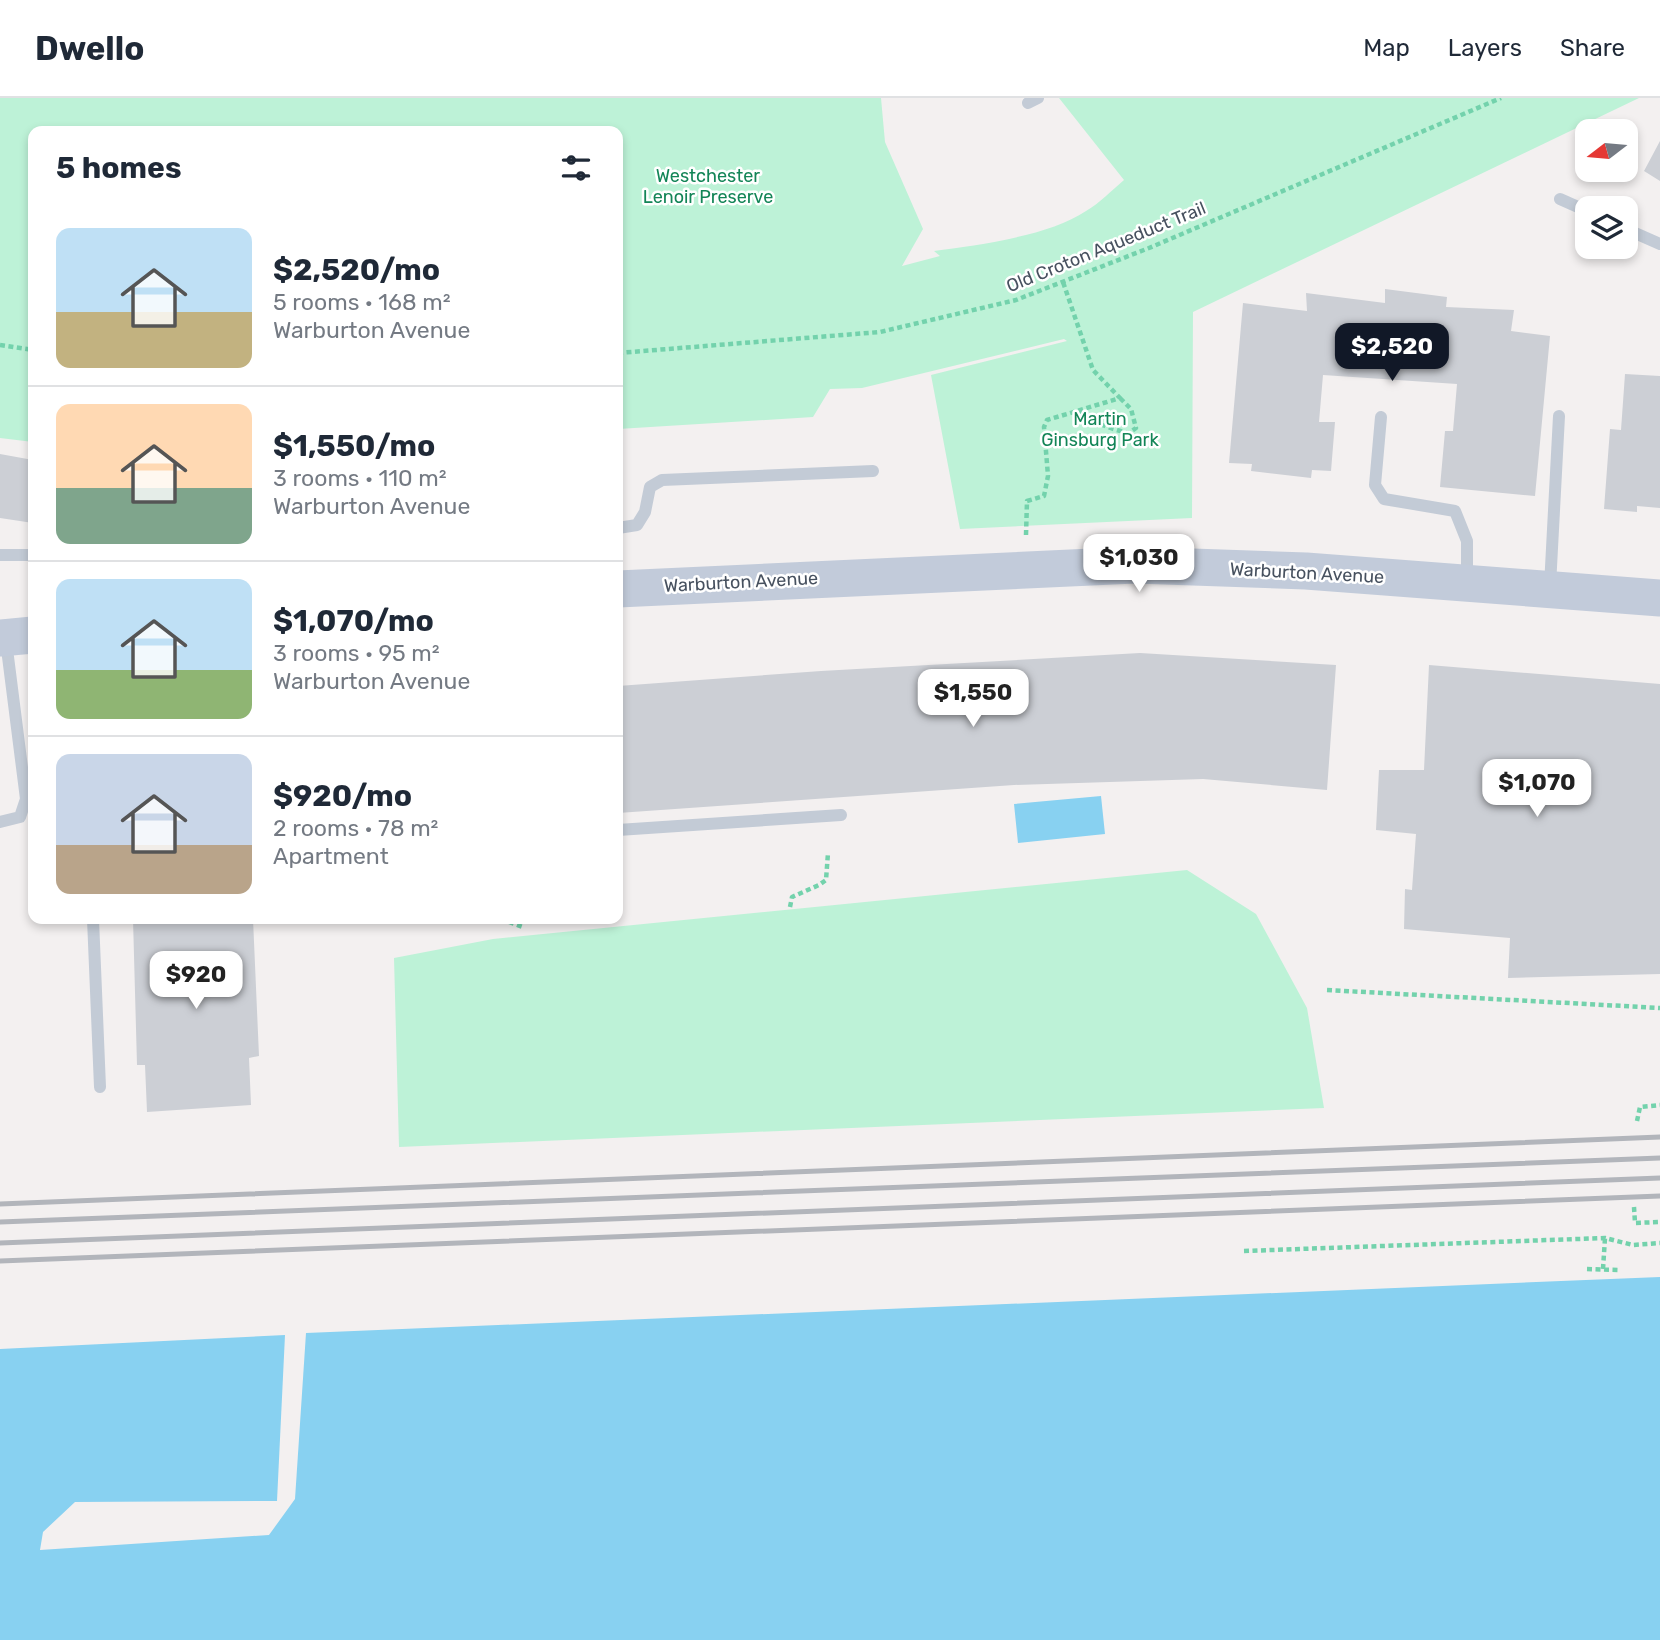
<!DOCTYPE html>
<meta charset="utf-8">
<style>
:root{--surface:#fff;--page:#f2f2f3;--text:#1f2937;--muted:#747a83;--line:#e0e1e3;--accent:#111827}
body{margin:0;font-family:Rubik,sans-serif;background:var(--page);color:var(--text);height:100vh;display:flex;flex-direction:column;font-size:26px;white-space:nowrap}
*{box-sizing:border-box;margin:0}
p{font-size:23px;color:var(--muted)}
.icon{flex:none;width:38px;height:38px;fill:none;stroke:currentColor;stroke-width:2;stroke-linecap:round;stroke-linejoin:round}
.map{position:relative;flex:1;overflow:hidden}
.panel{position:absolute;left:28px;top:28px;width:595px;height:798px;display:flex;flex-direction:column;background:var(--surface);border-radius:14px;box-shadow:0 4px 10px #0003}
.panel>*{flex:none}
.needle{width:46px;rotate:254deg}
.controls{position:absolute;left:1575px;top:21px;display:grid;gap:14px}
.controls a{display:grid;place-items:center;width:63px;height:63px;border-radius:14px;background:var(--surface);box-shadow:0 4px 10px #0003;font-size:35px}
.price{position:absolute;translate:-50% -60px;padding:0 16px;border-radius:14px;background:#fff;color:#222;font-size:23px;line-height:46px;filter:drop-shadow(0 2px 4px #0008)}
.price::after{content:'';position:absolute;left:50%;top:42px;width:21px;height:16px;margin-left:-10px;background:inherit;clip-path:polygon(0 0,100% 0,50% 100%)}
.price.on{background:var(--accent);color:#fff}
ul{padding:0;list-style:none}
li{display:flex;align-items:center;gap:21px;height:175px;padding:0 28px}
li+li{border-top:2px solid var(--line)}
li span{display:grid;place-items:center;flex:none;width:196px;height:140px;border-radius:14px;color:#555}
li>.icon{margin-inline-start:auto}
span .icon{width:84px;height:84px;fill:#fffc;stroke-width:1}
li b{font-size:30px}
h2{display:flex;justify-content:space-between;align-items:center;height:84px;padding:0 28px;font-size:30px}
header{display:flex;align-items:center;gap:42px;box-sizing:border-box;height:98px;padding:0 35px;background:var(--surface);border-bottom:2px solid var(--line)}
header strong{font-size:33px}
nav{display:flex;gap:38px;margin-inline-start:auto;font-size:24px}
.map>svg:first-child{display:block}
.green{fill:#bdf2d7}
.water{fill:#88d1f1}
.building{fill:#cccfd5}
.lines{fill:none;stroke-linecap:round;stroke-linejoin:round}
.path{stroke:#73d2ac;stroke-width:4.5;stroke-dasharray:5 3.5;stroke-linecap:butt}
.lane{stroke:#c3cbd6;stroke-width:12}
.secondary{stroke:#c2cbda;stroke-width:37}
.rail{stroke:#b2b5bb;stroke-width:5}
.labels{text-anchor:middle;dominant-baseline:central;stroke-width:5;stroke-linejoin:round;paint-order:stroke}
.park-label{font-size:18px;fill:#138557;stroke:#fff}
.street-label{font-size:18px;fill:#47515f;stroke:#fff}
</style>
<header>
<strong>Dwello</strong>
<nav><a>Map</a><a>Layers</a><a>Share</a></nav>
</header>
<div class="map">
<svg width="1660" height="1542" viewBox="0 0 1660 1542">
<rect width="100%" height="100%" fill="#f3f0f0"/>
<path class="green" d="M0,0h881l4,44 38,87 -21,37 38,-10 -6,-5c44,-6 115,-15 152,-40 14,-8 26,-21 38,-31l-65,-82h580l-446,214 -1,206 -232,11 -29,-154 136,-34 -3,-2 -202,49 -32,1 -17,28 -195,12v-298h-585v311l-33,-4z
M1187,772l69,44 51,94 17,100 -925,39 -5,-189 99,-19z"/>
<path class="water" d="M1101,698l4,38 -87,9 -4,-39z
M1660,1179v363h-1660v-291l285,-14 -8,166 -202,1 -32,30 -3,18 229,-15 26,-36 11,-166z"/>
<path class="building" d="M1660,43v40l-16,-10z
M1385,191l62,8 -1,10 68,3 -3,21 39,5 -15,160 -95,-9 5,-56h8l4,-47 -134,-9 -4,47h16l-4,49 -19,-1 -1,8 -60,-7 1,-7 -23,-1 14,-160 64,8 -1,-18 79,10z
M1625,276l35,2v132l-23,-2v6l-33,-3 6,-80 11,1z
M0,356l33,6v63l-33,-5z
M1140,555l196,12 -9,125 -124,-11 -189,6 -396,28v-127l203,-15z
M1429,567l231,19v290l-152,4 2,-40 -106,-9 1,-40 7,1 4,-56 -40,-4 3,-60h45z
M133,821h120l6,137 -10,2 2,47 -104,7 -2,-47h-8z"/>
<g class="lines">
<path class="path" d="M0,247l33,5
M618,255l262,-21 136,-32 133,-52 352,-150
M1080,312c9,12 34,20 49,23l7,-5 -5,-19 -11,-11
M1026,437l1,-34 17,-5 4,-20 -4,-49 3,-7 73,-22 -27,-28 -30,-88
M790,809l2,-10 27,-12 7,-5 2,-27
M501,821l22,8
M1327,892l333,18
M1637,1023l3,-14 20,-2
M1634,1109l1,16 25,-1
M1244,1153l361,-13 28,7 27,-2
M1587,1171l34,1
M1603,1171l2,-31"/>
<path class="lane" d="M1028,5l10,-5
M1560,101l27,12
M1626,131l34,15
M1381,319l-6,68 9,14 71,12 12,30v38
M618,430l19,-3 8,-13 5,-25 12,-7 211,-9
M0,457h33
M1550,488l9,-170
M0,724l20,-5 6,-18 -20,-158
M618,732l223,-15
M93,821l7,168"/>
<path class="secondary" d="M618,491l517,-24 171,6 354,27
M0,540l33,-3"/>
<path class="rail" d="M0,1106l1660,-67
M0,1124l1660,-64
M0,1145l1660,-65
M0,1163l1660,-65"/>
</g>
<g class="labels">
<g class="park-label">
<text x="708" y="78">Westchester<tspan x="708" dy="21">Lenoir Preserve</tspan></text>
<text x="1100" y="321">Martin<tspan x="1100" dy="21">Ginsburg Park</tspan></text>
</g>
<g class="street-label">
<text transform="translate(1106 149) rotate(-22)">Old Croton Aqueduct Trail</text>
<text transform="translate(1307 475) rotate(3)">Warburton Avenue</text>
<text transform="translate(741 484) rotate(-3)">Warburton Avenue</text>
</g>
</g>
</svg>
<div class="controls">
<a><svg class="needle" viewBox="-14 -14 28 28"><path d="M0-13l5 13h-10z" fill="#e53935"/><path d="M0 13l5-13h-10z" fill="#747a83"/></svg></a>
<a><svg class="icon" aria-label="layers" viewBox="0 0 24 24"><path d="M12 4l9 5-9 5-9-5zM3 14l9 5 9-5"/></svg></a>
</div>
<b class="price on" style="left:1392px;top:285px">$2,520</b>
<b class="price" style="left:1139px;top:496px">$1,030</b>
<b class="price" style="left:973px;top:631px">$1,550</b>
<b class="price" style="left:1537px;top:721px">$1,070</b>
<b class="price" style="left:196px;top:913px">$920</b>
<section class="panel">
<h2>5 homes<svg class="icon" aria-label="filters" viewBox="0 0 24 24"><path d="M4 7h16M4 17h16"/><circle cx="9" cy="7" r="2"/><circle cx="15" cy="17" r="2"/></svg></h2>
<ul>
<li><span style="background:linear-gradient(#bfe0f5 60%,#c2b280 0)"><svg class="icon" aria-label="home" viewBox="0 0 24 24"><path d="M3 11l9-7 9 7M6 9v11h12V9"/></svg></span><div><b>$2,520/mo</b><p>5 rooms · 168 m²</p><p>Warburton Avenue</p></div></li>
<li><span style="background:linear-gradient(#ffd9b3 60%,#7fa58c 0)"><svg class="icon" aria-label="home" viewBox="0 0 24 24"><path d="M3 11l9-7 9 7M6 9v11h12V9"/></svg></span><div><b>$1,550/mo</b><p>3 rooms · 110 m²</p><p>Warburton Avenue</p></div></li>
<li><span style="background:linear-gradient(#bfe0f5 65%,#8fb573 0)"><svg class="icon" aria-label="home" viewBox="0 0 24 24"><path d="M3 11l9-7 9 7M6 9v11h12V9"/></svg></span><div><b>$1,070/mo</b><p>3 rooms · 95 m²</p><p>Warburton Avenue</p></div></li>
<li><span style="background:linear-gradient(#c9d6e8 65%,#b9a48a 0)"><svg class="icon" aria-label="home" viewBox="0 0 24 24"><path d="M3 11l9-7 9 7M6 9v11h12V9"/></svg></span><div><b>$920/mo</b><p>2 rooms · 78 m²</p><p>Apartment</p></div></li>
</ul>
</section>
</div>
